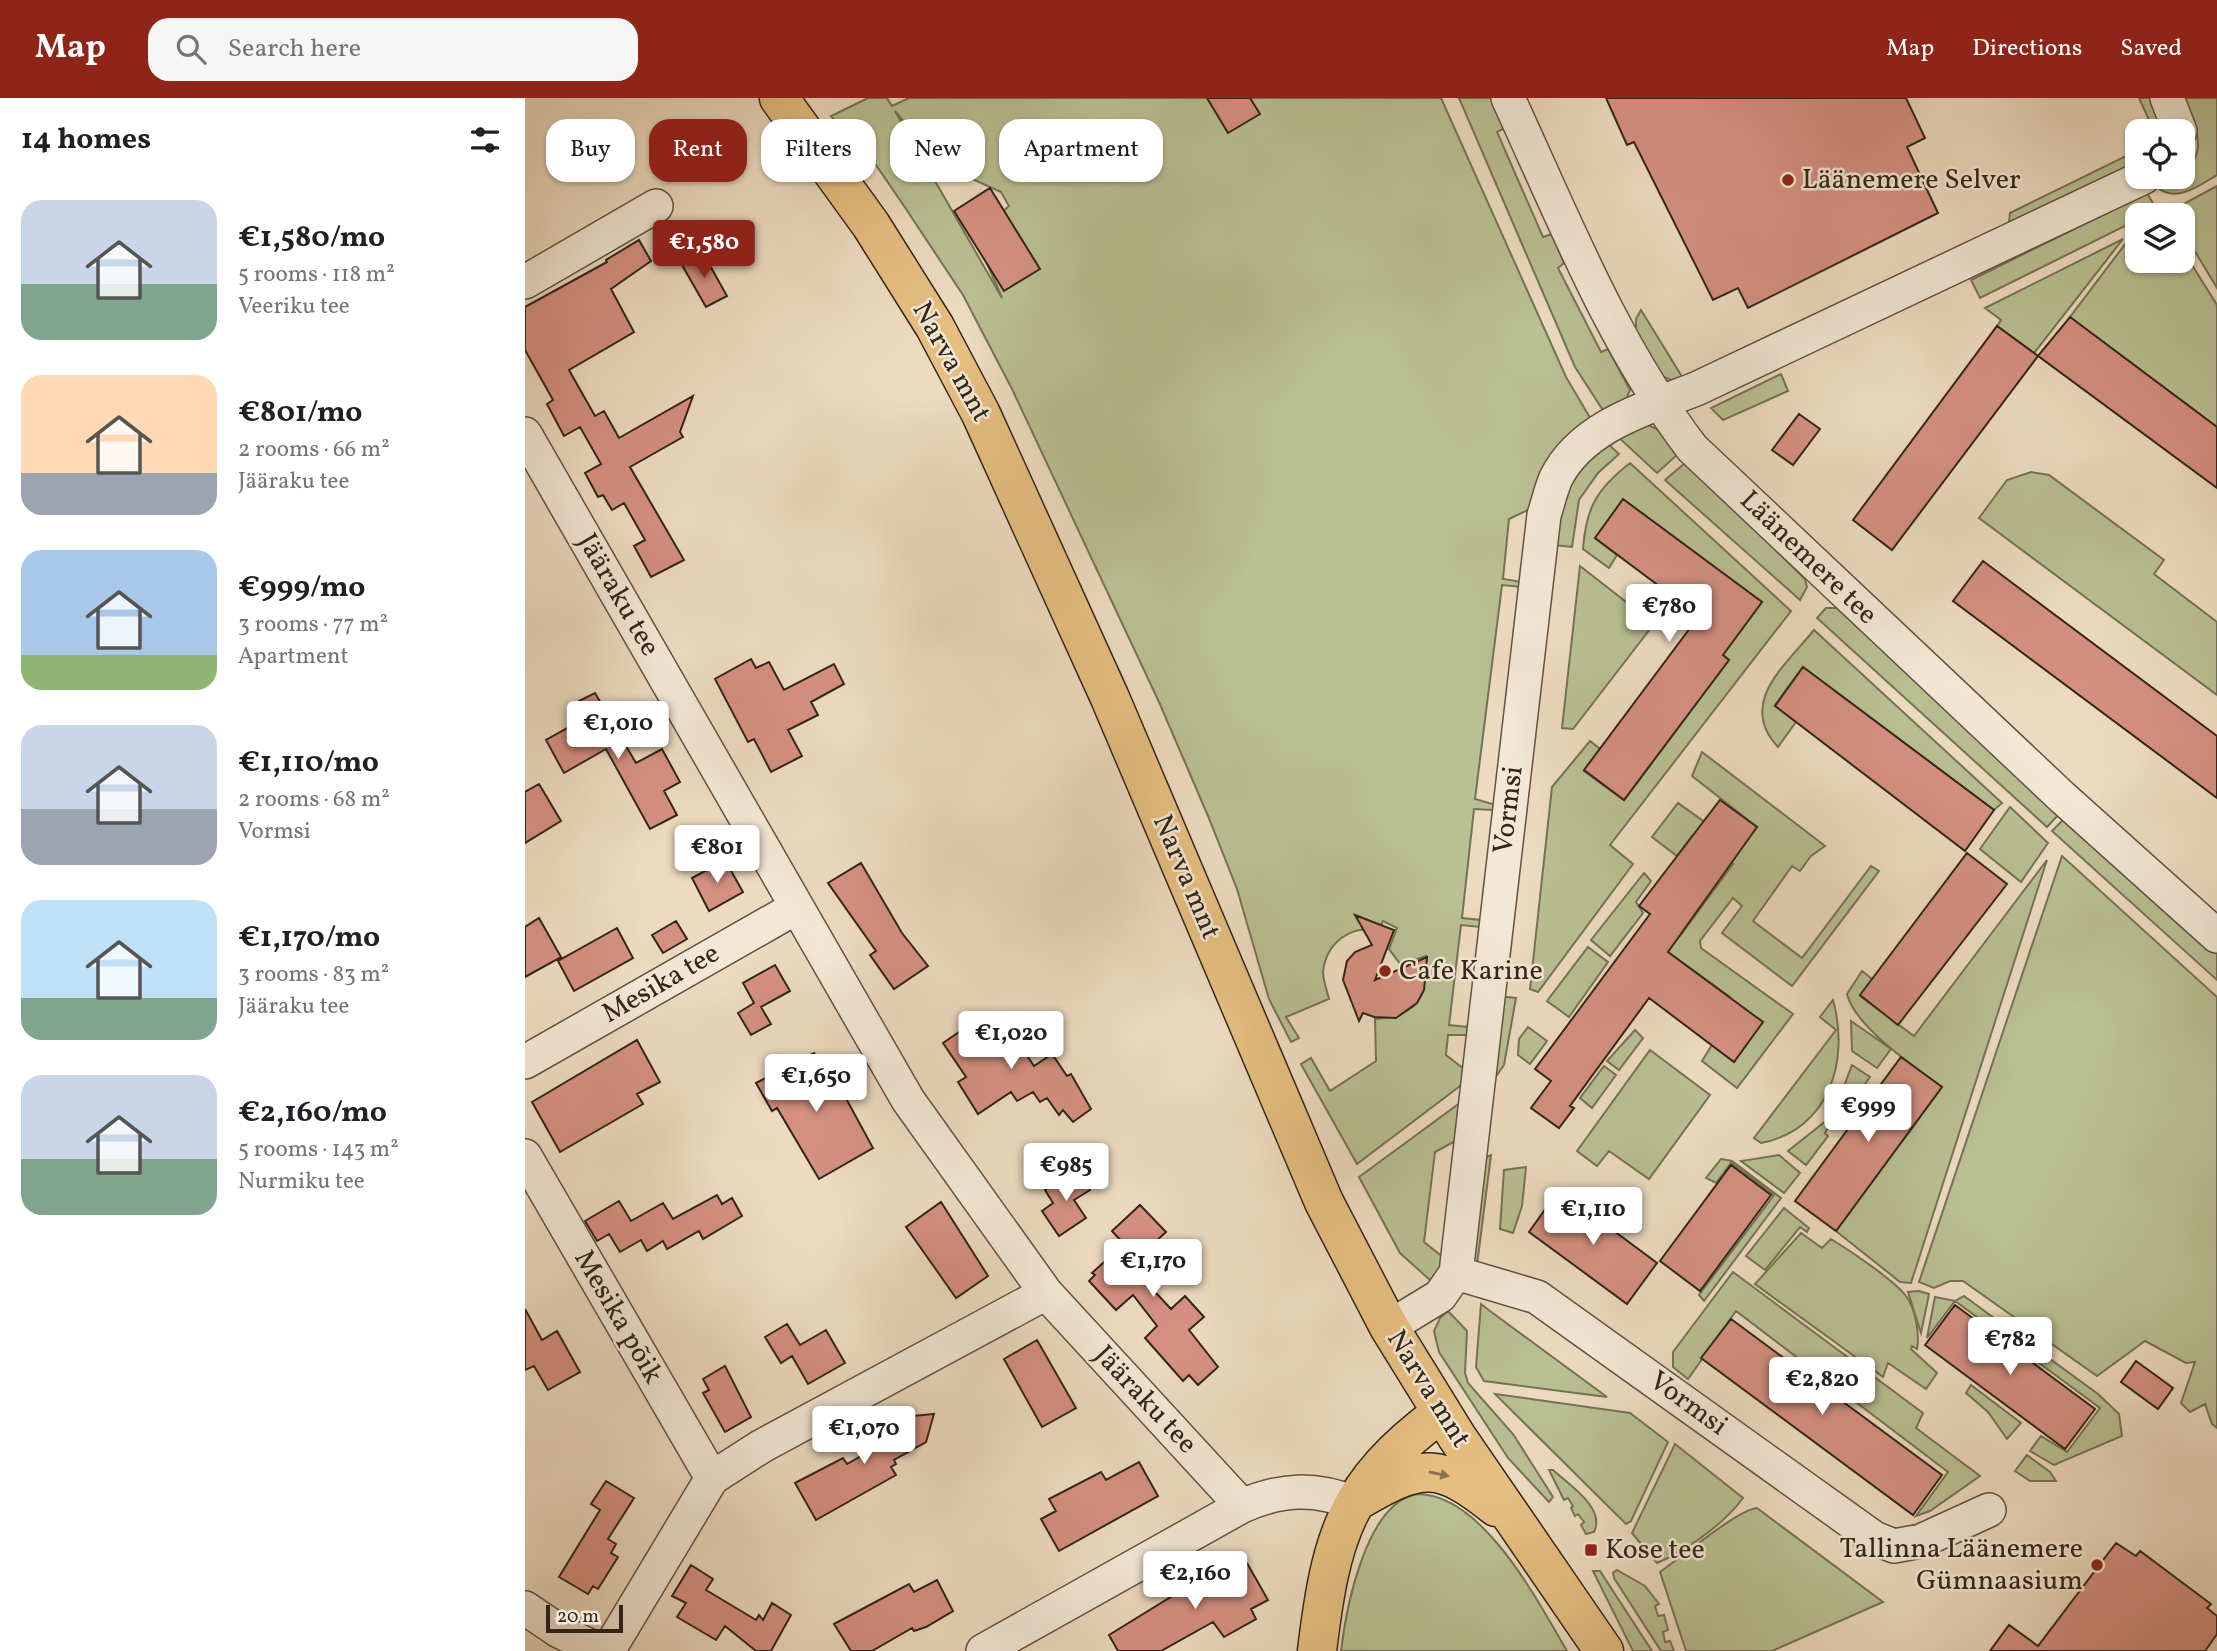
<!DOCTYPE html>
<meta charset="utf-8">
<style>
:root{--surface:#fff;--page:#f6f6f6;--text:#202124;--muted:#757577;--accent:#8f2418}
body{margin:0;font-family:Vollkorn,serif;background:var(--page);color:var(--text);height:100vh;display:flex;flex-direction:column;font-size:26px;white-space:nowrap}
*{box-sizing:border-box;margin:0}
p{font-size:23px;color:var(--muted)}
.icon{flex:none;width:38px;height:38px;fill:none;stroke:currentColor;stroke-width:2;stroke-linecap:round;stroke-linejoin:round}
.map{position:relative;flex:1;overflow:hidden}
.sheet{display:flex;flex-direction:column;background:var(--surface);width:525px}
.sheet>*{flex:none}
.guide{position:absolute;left:21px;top:21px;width:665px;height:63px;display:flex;gap:14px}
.controls{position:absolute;left:1600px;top:21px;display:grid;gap:14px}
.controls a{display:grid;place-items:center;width:70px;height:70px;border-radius:14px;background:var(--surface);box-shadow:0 2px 5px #0004;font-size:35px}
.scale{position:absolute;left:21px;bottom:18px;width:77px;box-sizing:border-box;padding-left:7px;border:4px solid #332519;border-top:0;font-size:19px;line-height:24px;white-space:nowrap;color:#332519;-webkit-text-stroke:5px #f3e8d6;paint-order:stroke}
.price{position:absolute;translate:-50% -60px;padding:0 16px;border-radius:7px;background:#fff;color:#222;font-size:23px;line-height:46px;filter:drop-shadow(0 2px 4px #0008)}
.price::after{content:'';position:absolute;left:50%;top:42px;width:21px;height:16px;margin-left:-10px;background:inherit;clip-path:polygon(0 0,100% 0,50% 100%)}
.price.selected{background:var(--accent);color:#fff}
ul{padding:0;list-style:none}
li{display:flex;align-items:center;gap:21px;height:175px;padding:0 21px}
li span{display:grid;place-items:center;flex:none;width:196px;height:140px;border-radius:21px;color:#555}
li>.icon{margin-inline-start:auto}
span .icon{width:84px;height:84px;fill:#fffc;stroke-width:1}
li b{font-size:30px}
h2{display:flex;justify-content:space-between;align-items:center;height:84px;padding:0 21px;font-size:30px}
.chip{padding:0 24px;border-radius:21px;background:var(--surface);box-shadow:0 2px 5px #0004;font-size:24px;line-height:63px}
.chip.selected{background:var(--accent);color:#fff}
header{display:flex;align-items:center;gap:42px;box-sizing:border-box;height:98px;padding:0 35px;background:var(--accent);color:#fff}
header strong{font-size:33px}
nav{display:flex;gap:38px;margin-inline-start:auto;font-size:24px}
.search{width:490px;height:63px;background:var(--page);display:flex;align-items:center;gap:18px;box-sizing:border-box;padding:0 24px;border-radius:21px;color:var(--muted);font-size:26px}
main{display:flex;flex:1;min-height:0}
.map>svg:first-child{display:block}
.green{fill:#b9c092;stroke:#767256;stroke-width:2;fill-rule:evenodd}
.building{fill:#d59081;stroke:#332519;stroke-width:2}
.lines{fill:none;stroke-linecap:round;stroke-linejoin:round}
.minor-casing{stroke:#625243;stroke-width:36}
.major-casing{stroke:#332519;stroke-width:41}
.minor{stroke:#f3e8d6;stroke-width:33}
.major{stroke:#e6be80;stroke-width:38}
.oneway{fill:#8c724c}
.poi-dot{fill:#8f2418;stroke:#f3e8d6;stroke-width:2.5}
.labels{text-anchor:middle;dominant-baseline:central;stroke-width:5;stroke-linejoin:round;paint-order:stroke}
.poi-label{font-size:28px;fill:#332519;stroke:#f3e8d6;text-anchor:start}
.street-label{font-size:28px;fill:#332519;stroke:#f3e8d6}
</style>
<header>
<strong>Map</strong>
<div class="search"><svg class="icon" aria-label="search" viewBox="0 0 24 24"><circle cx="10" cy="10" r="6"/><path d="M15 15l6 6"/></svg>Search here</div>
<nav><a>Map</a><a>Directions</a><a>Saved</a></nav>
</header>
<main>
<section class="sheet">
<h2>14 homes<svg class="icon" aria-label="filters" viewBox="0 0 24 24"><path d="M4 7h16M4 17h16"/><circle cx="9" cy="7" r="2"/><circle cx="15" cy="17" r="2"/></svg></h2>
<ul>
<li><span style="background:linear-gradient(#c9d6e8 60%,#7fa58c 0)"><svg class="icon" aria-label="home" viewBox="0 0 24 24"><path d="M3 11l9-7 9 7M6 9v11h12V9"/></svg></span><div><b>€1,580/mo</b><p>5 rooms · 118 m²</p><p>Veeriku tee</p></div></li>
<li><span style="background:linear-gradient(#ffd9b3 70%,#9aa5b1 0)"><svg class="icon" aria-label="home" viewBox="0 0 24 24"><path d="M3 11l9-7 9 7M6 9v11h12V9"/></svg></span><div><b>€801/mo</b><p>2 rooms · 66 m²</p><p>Jääraku tee</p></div></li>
<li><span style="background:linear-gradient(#a9c7e8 75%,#8fb573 0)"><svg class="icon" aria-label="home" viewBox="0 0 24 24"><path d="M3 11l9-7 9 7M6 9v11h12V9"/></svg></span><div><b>€999/mo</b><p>3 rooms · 77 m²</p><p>Apartment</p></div></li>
<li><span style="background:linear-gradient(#c9d6e8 60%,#9aa5b1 0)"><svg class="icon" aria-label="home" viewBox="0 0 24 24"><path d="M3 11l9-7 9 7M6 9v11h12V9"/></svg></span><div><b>€1,110/mo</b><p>2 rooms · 68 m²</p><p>Vormsi</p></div></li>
<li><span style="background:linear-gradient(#bfe0f5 70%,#7fa58c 0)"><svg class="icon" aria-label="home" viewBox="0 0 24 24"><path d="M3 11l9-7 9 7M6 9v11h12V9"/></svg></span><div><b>€1,170/mo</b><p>3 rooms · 83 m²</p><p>Jääraku tee</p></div></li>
<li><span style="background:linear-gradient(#c9d6e8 60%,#7fa58c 0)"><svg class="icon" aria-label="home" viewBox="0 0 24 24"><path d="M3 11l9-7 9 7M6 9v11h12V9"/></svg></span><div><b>€2,160/mo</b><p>5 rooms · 143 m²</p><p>Nurmiku tee</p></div></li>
</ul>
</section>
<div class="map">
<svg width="1692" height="1553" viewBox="0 0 1692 1553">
<rect width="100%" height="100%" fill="#eddbc0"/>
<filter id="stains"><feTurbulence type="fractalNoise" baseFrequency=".00286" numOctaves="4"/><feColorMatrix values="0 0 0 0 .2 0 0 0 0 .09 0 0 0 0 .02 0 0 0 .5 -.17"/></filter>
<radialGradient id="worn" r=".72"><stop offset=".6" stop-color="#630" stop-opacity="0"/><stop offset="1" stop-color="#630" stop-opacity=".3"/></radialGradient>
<path class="green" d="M343,0h19l5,8 17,-8h532l125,279 26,44 -62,88 -21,10 -6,60 19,3 -1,5 -19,-2 -27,214 21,6 -3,5 -19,-1 -12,109 19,2 -1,7 -19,-2 -12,100 19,2 1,8h-21l-2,20 18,14v14l-107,81 -56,-100 10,-6 19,33 46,-30 -1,-42c44,-3 52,-22 51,-63l-25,9 -12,-16 8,-21 -14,-7 -5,10c-27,-7 -52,12 -55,41 0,8 4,19 6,27l-43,18 13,21 -8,4 -22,-43 -32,-110 -29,-73 -49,-114 -147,-313 -49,-94 -59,-89 -28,-41 -45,-49zM370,13l44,53 62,28 8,14 -34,30 27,62z
M934,0h32l14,30 -8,4 46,105 9,-3 12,29 -6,5 43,84 7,-3 22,41 -7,16 -17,9 -31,-48z
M1614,0h15l14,33h-14z
M1659,0h33v77c-17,10 -40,28 -59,13 49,-26 47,-41 26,-90z
M1603,57l5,11 -124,56 1,-9z
M1692,88v102l-35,-58v-15h-8v-6z
M1622,95l10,17 -20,5v5l-157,78 -9,-18z
M1612,134v29h45v-12l35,56v122l-147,-110 62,-82z
M1598,141l-89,114 -37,-27 4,-6 -16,-12z
M1116,212l43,70 -11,1 -11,-5 -26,-45v-12z
M1256,276l7,17 -65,29 -12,-12z
M1123,327l9,4 21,25 -21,19 -40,-37z
M1081,344l13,12 -21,19 -19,27 -7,47 -19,-2 16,-64z
M1161,364l119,117 2,8 -7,13 -135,-120z
M1105,365l161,148 -181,234 23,19 -95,128 -8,-3 22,-202 38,-46 10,8 -16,22 40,29 105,-140 -6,-5 39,-53 -138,-102 -29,38 22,17 -8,13 -26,-19c3,-42 14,-60 47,-86z
M1506,374l18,3 115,85 -10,14 63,48v73l-238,-177 28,-38z
M1055,468l68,53 2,10 -77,100 -11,-1z
M1301,510h11l223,205 -13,14 -230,-209z
M1289,532l188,173 -8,7 -191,-143 -28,38 21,17 -18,25c-41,-44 7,-81 36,-117z
M1177,654l123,94 -14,10 -11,15 -8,-5 -39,55 49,37 69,-92 8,5 -87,115 -70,-53 20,-27 -9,-8 -33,43 1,7 92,66 -56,74 -35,-27 10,-16 22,16 -4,-64 -73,-53 23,-8 53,-72 -40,-29 -16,21 -25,-19 26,-34 63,45 16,-21 -65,-51z
M1485,709l38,36 -27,39 -41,-33z
M1542,718l150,138v26l-165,-149z
M1537,758l155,141v431l-5,-4 -7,-20 -15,8 -9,-9 14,-41 -9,1 -41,-22 -48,35 -134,-95h-13l-16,7 -15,-6z
M1522,762l-136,423 -11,-1 -64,-51 106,-144c-27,-20 -87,-60 -95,-93l15,-23 10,8 -12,17 54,40z
M1119,775l7,8 -15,21 7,11 -33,43 -19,-16z
M1063,849l20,15 -39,55 -22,-16z
M973,898l18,2 -12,67 -15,21z
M1308,902c17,61 -4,130 -72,143l-7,-5 82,-108 -16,-13z
M1326,923l40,28 -14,19 -25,-17z
M1003,929l19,14 -17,23 -12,-9 1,-16z
M1110,932l8,8 -24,32 -12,-9z
M1125,952l60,45 -61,84 -40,-28 -12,15 -20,-15z
M1327,967l18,12 -22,30 -4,-2 -5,8 -4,-3z
M1079,968l12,9 -24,33 -12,-10z
M939,1002l-5,39 -24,13 -11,90 20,16 -3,15 -10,8 -31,-28 -41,-76z
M1302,1022l4,3 -6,10 3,3 -22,29 -18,-14z
M966,1057l-14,110 -5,-4 7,-101z
M1254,1057l21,18 -16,20 -43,-32z
M1196,1061l11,2 49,37 -77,103 -5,-6 75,-100 -43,-32 -15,20 -10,-5z
M1001,1069l-4,39 -9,27 -13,-4 4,-59z
M1259,1110l25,20 -2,4 -7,-5 -35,43 -19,-14z
M1276,1135l21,15 9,-9c18,11 63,41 75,57 9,12 14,38 11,53l-5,-3 -1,3 26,24 -11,16 -38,-26 -5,14 -128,-93z
M1208,1174l190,141 -7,15 64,48 -50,35 -14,5 32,-44 -212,-161 -48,68 -15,-12v-15z
M1394,1193l10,3 -8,39 -13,-41z
M1439,1198l134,98 21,20 3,22 -68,29 -24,-14 11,-15 26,16 33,-44 -145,-107 -28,37 8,-41 20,4z
M956,1206l9,7 117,86 -123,-16 -8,-14z
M923,1213l19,20 -2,42 3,10 45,51 40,63 -4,5 -41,-44 -69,-106 -5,-21 6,-13z
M1446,1287l50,38 -14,16 -19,-27 -22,-19z
M970,1296l135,19 38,29 -37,79 -5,3z
M1150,1346l68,54c-19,26 -57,53 -86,65l-25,-30z
M1502,1357l23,17 6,9h-26l-15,-10z
M1024,1372h4c16,15 53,38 41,62l-8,2 -5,-9 3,-3 -6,-8 -3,2 -4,-8 2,-2 -5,-8 -4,2z
M894,1396c65,2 119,108 148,157h-226c5,-42 25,-151 78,-157z
M1232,1410l126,94 -111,49h-86l-26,-79c22,-15 77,-62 97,-64z
M1092,1472l28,16 14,18 -4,2 3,10 6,-1 4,15 -5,2 2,10 5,-1 4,10h-13l-47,-73 -1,-5z
M1068,1473h7l52,80h-19z"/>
<path class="building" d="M682,0h43l10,16 -32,19z
M1081,0h300l19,40 -18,9 31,66 -190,95 -10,-20 -25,12 -79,-158 -7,3z
M465,90l50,81 -36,22 -50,-80z
M114,142l12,21 -40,28 23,43 -65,38 26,46 9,-5 15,27 74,-42 -13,36 3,5 -53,30 54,93 -33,17 -17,-31 11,-6 -21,-37 -12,7 -9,-15 -5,2 -13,-24 16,-9 -21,-37 -16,9 -17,-32 6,-4 -28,-50v-43l82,-45 -1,-2z
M178,155l24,43 -21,11 -24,-42z
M1545,219l147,110v61l-179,-132 -146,194 -39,-30 144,-194 41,30z
M1274,316l21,15 -27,36 -21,-15z
M1098,401l139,103 -39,53 6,5 -105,140 -40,-30 115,-154 -104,-78z
M1458,463l234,175v62l-264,-197z
M226,561l5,9 13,-6 15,28 50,-26 10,20 -33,18 7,13 -30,15 14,26 -31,16 -17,-33 -6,3 -33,-63z
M1278,569l191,143 -29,41 -190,-145z
M70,595l41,70 26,-14 18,33 -16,9 13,24 -27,14 -44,-80 -42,24 -18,-33 36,-20 1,2 6,-3 -10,-18z
M14,686l22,37 -36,22v-51z
M1195,702l37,27 -89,125 95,70 -29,40 -85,-64 -79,108 4,2 -15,20 -28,-20 20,-27 -16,-12 115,-155 -11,-8z
M1442,755l40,31 -109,141 -38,-30z
M200,762l18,32 -34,19 -17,-33z
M336,765l41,70 26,33 -34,23 -24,-34 6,-4 -48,-68z
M830,817l39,15 -19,50 52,-23 -3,33 -7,13 -21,15 -22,-1 -11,-4 -4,8 -16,-41 4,-19 8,-9 17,-7z
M14,820l22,39 -36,20v-50z
M151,823l11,18 -24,14 -11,-18z
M92,830l16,30 -59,33 -16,-30z
M250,867l15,26 -29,16 10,17 -20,11 -13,-22 16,-10 -11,-20z
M476,918l33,50 18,-12 15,22 4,-2 20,35 -18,13 -10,-12 -4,5 -12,-17 -7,4 -7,-10 -16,9 -6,-9 -33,22 -20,-32 8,-5 -23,-34 25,-17 5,8z
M112,942l23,42 -23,12 6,10 -83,48 -28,-50z
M289,955l4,6 5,-3 50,92 -54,31 -42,-71 -5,3 -16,-28z
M1376,959l41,30 -106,144 -41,-30z
M1206,1067l40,30 -71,96 -40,-30z
M551,1071l14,21 -16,10 12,18 -27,18 -17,-25 11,-8 -8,-13z
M1034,1092l98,73 -30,41 -98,-72z
M192,1097l5,9 10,-6 10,18 -39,23 -4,-8 -32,18 -4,-8 -16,10 -6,-11 -21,12 -11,-18 -12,7 -12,-20 34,-20 12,20 32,-18 10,16z
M416,1104l47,74 -32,22 -50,-71z
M615,1107l26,27 -36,33 41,44 14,-13 19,21 -15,13 29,37 -20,18 -9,-10 -6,6 -38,-43 12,-12 -24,-31 -17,15 -27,-29 6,-6 -3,-2 32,-29 -12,-13z
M1430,1207l140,104 -30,40 -140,-104z
M0,1211l17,31 15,-9 23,41 -32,18 -14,-24 -9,4z
M1206,1221l211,156 -29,40 -212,-157z
M262,1226l13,21 26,-15 19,33 -37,21 -16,-28 -11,7 -16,-26z
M512,1242l39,68 -34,19 -38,-68z
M1611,1263l37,27 -15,21 -37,-27z
M200,1268l26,51 -26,15 -22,-39 6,-3 -6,-11z
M385,1313l3,5 21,-2 -8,28 -32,18 2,4 -5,3 5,8 -80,45 -21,-37 48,-25 4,6 35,-20 -7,-13z
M614,1364l19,34 -99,55 -18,-32 15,-8 -7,-12 52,-27 5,8z
M81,1383l28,17 -26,41 8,5 -5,9 7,4 -20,32 -5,-3 -5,8 -29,-17 41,-67 -9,-6z
M1591,1445l20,13 4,-5 71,53 -4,4 10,8v18l-12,17h-215l19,-26 29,21z
M701,1465l5,9 16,-9 21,37 -17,9 5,10 -32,18 -11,-15 -52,29h-43l-9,-16z
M166,1467l22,14 -7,11 50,30 3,-5 4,5 9,-17 19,12 -20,36h-15l-31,-25 -9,14 -39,-23 9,-14 -14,-7z
M412,1482l16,31 -27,16 -12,4 -2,-3 -40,23h-21l-17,-27 75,-40 5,8z"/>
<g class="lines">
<defs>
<path id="minor" d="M983,0c55,119 104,245 184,350l370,349 155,139
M1642,0l13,33
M0,184l131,-76
M0,336l383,666 138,193 196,213
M0,964l272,-155
M0,1058l187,322
M931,1175l81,24 337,241 20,8 27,-5 68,-31
M864,1229l51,-31 16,-23 88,-758c4,-12 7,-26 12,-37 26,-52 91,-70 140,-89l448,-212
M0,1510l34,23 41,20
M83,1553l104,-173 50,-32 284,-153
M458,1553l259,-145c39,-17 72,-19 112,-3"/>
<path id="major" d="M254,0l92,127 64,102 46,87 129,284 214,504 65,125 68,110 147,214
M837,1400c60,-35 78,-36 134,9
M792,1553c14,-115 28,-167 124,-238"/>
</defs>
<use href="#minor" class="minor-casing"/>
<use href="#major" class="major-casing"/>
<use href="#minor" class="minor"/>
<use href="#major" class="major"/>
</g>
<defs><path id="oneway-solid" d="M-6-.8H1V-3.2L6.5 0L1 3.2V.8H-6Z" transform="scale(1.75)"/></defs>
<use class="oneway" href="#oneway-solid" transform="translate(914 1376) rotate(12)"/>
<g class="poi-dot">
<circle cx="1263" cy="82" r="7"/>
<circle cx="860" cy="873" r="7"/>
<rect x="1059" y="1445" width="14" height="14" rx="3.5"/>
<circle cx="1572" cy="1467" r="7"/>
</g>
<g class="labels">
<g class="poi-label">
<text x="1277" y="82">Läänemere Selver</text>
<text x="874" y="873">Cafe Karine</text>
<text x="1558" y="1451" text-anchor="end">Tallinna Läänemere<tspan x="1558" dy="32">Gümnaasium</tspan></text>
<text x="1080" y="1452">Kose tee</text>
</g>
<g class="street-label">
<text transform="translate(426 264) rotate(61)">Narva mnt</text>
<text transform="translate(1283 460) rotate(44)">Läänemere tee</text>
<text transform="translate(93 497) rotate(60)">Jääraku tee</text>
<text transform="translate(984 712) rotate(-83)">Vormsi</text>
<text transform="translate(661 779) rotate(67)">Narva mnt</text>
<text transform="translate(136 886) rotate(-30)">Mesika tee</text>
<text transform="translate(93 1219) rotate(60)">Mesika põik</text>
<text transform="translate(903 1291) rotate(58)">Narva mnt</text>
<text transform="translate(620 1302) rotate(47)">Jääraku tee</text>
<text transform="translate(1163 1306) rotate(36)">Vormsi</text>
</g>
</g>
<rect width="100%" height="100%" filter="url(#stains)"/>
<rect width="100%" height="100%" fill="url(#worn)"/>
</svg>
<div class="controls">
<a><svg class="icon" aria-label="locate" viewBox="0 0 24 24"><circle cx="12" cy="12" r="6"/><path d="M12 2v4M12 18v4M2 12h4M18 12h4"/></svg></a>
<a><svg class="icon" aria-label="layers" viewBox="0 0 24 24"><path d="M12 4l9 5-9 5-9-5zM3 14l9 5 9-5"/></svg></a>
</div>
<div class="scale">20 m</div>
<b class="price selected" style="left:179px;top:182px">€1,580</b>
<b class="price" style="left:1144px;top:546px">€780</b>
<b class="price" style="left:93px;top:663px">€1,010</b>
<b class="price" style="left:192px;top:787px">€801</b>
<b class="price" style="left:486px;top:973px">€1,020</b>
<b class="price" style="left:291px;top:1016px">€1,650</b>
<b class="price" style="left:1343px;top:1046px">€999</b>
<b class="price" style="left:541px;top:1105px">€985</b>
<b class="price" style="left:1068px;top:1149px">€1,110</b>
<b class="price" style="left:628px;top:1201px">€1,170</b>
<b class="price" style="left:1485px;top:1279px">€782</b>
<b class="price" style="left:1297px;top:1319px">€2,820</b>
<b class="price" style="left:339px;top:1368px">€1,070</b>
<b class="price" style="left:670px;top:1513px">€2,160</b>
<div class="guide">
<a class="chip">Buy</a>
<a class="chip selected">Rent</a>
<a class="chip">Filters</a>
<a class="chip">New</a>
<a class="chip">Apartment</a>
</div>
</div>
</main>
